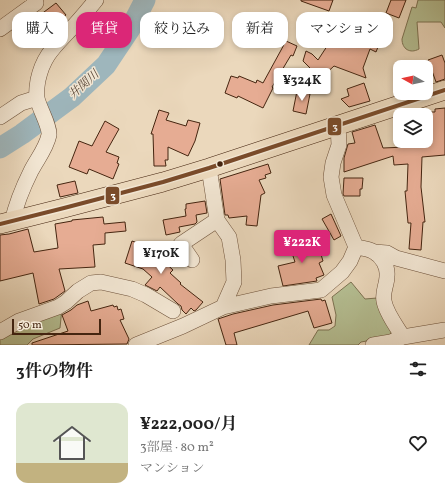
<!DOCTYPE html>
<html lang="ja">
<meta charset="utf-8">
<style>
:root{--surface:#fff;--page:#f6f6f6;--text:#222;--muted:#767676;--line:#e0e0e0;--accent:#db2777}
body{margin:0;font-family:Vollkorn,"Noto Serif JP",serif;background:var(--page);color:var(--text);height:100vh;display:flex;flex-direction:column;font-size:15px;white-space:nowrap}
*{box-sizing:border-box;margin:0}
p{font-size:13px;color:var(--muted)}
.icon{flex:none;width:22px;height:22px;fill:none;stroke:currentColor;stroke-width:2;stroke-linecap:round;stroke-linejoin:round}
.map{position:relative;height:345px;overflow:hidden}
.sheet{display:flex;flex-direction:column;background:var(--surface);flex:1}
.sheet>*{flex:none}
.banner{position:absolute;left:12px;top:12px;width:421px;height:36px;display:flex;gap:8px}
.needle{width:26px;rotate:278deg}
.tools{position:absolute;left:393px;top:60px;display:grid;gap:8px}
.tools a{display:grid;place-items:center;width:40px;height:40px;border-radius:8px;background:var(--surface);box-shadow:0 2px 6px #0003;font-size:20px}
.scale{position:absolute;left:12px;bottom:10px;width:89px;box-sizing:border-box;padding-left:4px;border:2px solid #452510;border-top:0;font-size:11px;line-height:14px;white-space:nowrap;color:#452510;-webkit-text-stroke:3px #f2e6d3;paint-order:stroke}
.price{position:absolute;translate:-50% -34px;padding:0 9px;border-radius:4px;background:#fff;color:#222;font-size:13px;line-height:26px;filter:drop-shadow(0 1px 2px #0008)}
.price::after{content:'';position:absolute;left:50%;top:24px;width:12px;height:9px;margin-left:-6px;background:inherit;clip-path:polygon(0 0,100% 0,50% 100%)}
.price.selected{background:var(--accent);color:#fff}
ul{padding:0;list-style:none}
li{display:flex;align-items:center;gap:12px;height:100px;padding:0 16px}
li+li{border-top:1px solid var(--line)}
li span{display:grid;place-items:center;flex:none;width:112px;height:80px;border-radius:12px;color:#555}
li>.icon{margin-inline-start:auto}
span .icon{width:48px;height:48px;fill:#fffc;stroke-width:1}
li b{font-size:17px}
h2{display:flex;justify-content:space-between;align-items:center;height:48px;padding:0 16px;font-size:17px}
.pill{padding:0 14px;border-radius:12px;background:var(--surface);box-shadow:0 2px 6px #0003;font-size:14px;line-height:36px}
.pill.selected{background:var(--accent);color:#fff}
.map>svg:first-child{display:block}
.green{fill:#b5bf93;stroke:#7d7252}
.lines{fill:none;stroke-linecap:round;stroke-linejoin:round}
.river{stroke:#9eb6bc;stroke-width:21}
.building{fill:#e6ac93;stroke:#452510}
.minor-casing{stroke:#6e523b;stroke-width:16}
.major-casing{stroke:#452510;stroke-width:20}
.minor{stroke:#f2e6d3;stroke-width:15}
.major{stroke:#ebd8bc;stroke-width:19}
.bus-1-casing{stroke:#f2e6d3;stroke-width:7}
.bus-1{stroke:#7a4b2a;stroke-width:4}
.bus-dot{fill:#452510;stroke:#f2e6d3;stroke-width:1.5}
.labels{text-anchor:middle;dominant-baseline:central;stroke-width:3;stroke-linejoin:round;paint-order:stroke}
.water-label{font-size:12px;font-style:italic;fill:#5b493b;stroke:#f2e6d3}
.line-badge{stroke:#f2e6d3;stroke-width:1.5}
.badge-label{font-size:11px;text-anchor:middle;font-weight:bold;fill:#fff}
</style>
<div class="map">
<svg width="445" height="345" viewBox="0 0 445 345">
<rect width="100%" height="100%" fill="#ebd8bc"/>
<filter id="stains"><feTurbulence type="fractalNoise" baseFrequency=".005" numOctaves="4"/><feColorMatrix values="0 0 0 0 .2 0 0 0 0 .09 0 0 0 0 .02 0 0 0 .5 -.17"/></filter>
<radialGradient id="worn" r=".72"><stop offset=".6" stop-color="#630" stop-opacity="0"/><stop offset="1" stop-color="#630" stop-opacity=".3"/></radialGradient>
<path class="green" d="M418,0h27v28l-4,-6h-24l2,27c-9,5 -17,0 -17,-10l10,-32 4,1z
M351,282l14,17 12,-1 15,33 -3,6 -28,5 -3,3h-49l9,-15h11l6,-4 1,-11 -4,-18z
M62,308l-2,20 -27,11 -6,6h-27v-9z"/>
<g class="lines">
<path class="river" d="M0,148l22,-14 50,-37 34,-32 24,-36 15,-29"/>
</g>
<path class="building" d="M301,0h32l-4,11 -28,-10z
M391,0h15l-7,18 -13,-5z
M56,3l10,12 -21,15 -9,-12z
M362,21l24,10 -4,12 -2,-1 -4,10 -6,-3 -7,19 3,10 -32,-12 -12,11 -7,-7v3l-12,-12 3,-10 6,3 6,6 17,-26 17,12z
M286,41l11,5 -4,10 -2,-1 -19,32 1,1 -10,20 -25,-12 -1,2 -12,-5 6,-17 7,2 1,-2 17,7 1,-3 6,3z
M442,55l3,8v16l-9,3 -8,-22z
M364,83l6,18 -21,6 -8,-8 8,-3 -2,-7z
M297,91l13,3 -4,20 -13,-3z
M445,108v47l-23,2 -1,30 4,35h-2l-2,28 -12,-1 2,-26h-3l-3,-32h2l1,-27 -14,1 -1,-9 -49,16v-14l4,-14 7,-1 -3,-11 23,-7 8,23 23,-1v-6h26l-1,-29h4v-3z
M159,110l10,3 -3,7 20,6 2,-6 12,3 -5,18 -7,15 -20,-9v13h-3l1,6h-12l-1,-32h-2z
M105,121l14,8 -13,23 13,5 -2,6 2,1 -6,15 -24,-10 -2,5 -18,-7 10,-26 13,5z
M268,164l3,9 -6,2 1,3 -7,2 6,13 -4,2 -4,31 -11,-1 1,-9 -18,2 -1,-3h-3l-5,-36z
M344,178h19l-1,11h-2v7h-16l-1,-2z
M75,181l3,12 -18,4 -3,-12z
M205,201l2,12 -11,2 1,7 -2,2 -16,3 1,5 -14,3 -3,-15 23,-4 -1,-7h1v-5z
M331,214l10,22 -7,4 -12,-21z
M103,217l1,7 21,-2 1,9 -21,2v11l-12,1 2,22 -36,2 6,22 -11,8 -15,5 -6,-31 -33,8v-46l9,-1 19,-5 6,23 24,-4 -3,-24 17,-3v-1z
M305,236l4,11 5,-3 2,5 3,-1 4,13 -4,2 5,12 -8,3 1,3 -34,5 -5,-20 17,-4 -3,-9 2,-1 -4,-11z
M132,241l14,5 1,-3 15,4 -3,10 14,13 -3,3 11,10 -1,1 23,18 -7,8 -2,1 -3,-3 -5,6 -4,-4 -1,-4 -3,-2 -18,-17 -3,4 -12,-6 7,-8 -9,-8 -18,-6z
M321,299l1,2 3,-1 7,23 -18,5 -6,-17 -74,22 3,12h-11l-8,-26 15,-5 40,-9z
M88,301l3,10 22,-6 1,2 3,-1 1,4 3,-1 3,10 -4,1 9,19 -2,5 -95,1v-2l36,-12 -6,-16 9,-5 6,-5z"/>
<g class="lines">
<defs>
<path id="minor" d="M0,29l36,-26 -2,-3
M0,117l21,-14 16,-5
M209,168l8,52 12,17 4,23 1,22 -11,25
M12,222c4,-18 11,-35 19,-51 6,-12 15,-22 18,-36 1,-9 -10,-27 -12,-37 -1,-5 0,-12 1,-18 5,-23 15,-32 30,-48 10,-10 19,-21 28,-32
M356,247c6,1 13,2 18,5 8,4 14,15 13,24 0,9 -5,16 -3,25 2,12 13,26 19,36l42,-7
M374,252l13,1 9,5 49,13
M192,260l-11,-16 36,-24
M0,332l19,-11 39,-14 8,-5 12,-11 13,-8 10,-1 31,7 14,6 27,16
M136,345l47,-19 40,-19 48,-11 50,-6 21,-18 8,-11 6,-14 -22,-52 -3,-18 2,-14 6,-18 -1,-20
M373,345l18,-3 12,-5"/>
<path id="major" d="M0,224l64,-16 99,-26 46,-14 236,-78"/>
</defs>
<use href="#minor" class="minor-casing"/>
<use href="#major" class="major-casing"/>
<use href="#minor" class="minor"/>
<use href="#major" class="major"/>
<defs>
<path id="bus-1" d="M0,224l64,-16 99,-26 46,-14 236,-78"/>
</defs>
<use href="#bus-1" class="bus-1-casing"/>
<use href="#bus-1" class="bus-1"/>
</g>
<circle class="bus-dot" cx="220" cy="164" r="3.5"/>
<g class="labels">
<g class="water-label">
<text transform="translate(84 85) rotate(-42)">井関川</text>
</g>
</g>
<g class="line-badge">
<rect x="327" y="117" width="15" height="19" rx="4" fill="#7a4b2a"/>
<rect x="105" y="186" width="15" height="19" rx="4" fill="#7a4b2a"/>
</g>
<g class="badge-label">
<text x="335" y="130">3</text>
<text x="113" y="199">3</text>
</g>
<rect width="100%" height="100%" filter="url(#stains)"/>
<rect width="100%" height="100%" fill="url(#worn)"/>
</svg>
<div class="tools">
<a><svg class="needle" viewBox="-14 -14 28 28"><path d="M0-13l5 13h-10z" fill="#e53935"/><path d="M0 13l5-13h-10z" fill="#767676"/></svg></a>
<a><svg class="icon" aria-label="layers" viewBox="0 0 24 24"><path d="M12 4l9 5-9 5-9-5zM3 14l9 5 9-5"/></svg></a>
</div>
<div class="scale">50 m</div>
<b class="price" style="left:302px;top:102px">¥324K</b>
<b class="price selected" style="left:302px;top:264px">¥222K</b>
<b class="price" style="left:161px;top:275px">¥170K</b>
<div class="banner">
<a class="pill">購入</a>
<a class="pill selected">賃貸</a>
<a class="pill">絞り込み</a>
<a class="pill">新着</a>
<a class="pill">マンション</a>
</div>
</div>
<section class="sheet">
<h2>3件の物件<svg class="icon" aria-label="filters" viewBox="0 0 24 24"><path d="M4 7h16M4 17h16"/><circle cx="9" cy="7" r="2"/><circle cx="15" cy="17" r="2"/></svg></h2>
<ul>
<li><span style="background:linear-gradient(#dfe7d0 75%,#c2b280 0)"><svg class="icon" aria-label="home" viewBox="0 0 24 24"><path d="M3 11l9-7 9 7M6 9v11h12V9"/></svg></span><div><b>¥222,000/月</b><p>3部屋 · 80 m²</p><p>マンション</p></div><svg class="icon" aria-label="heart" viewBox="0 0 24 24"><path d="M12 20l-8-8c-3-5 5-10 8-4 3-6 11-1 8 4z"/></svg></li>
</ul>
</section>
